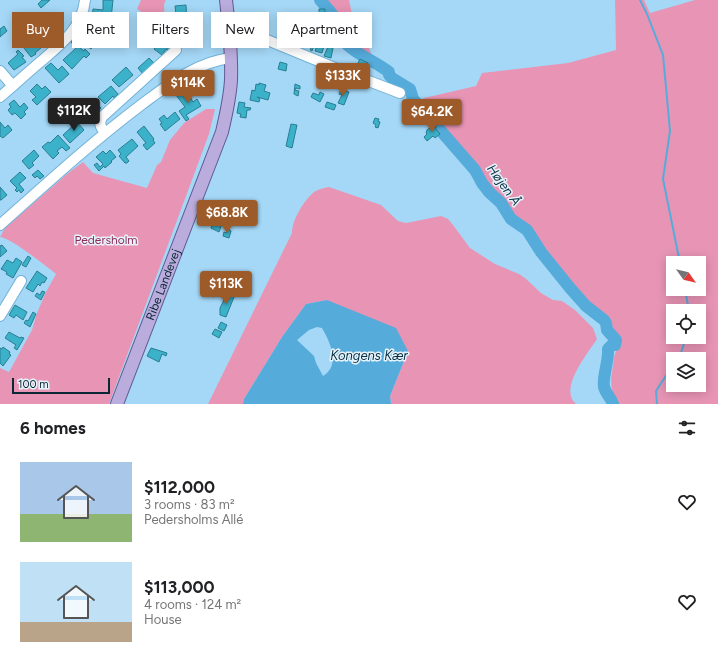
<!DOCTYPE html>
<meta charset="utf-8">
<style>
:root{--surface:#fff;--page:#f6f6f6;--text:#202124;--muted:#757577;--accent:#9d5b29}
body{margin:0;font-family:Figtree,sans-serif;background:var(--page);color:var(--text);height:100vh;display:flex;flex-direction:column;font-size:15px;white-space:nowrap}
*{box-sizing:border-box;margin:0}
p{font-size:13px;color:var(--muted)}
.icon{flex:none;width:22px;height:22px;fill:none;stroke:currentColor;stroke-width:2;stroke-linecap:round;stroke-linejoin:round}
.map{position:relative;height:404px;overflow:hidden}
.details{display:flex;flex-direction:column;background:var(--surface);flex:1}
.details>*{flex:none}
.guide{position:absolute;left:12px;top:12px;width:400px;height:36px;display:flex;gap:8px}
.needle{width:26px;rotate:124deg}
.buttons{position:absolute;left:666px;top:256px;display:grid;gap:8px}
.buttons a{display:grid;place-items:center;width:40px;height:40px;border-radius:0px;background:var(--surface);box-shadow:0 2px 10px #0003;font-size:20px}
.scale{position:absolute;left:12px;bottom:10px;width:98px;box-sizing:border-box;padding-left:4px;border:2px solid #0b2634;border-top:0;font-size:11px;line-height:14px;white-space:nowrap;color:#0b2634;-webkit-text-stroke:3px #e7f3fb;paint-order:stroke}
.price{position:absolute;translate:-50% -34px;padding:0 9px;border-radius:4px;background:var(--accent);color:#fff;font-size:13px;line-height:26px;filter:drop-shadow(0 1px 2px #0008)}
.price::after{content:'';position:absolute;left:50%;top:24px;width:12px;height:9px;margin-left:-6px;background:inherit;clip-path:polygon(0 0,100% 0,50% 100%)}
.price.on{background:#222;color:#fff}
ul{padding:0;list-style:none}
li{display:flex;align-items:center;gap:12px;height:100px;padding:0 20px}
li span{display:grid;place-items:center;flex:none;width:112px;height:80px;border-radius:0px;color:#555}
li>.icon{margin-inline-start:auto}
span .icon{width:48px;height:48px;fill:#fffc;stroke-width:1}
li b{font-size:17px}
h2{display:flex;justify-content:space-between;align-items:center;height:48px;padding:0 20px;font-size:17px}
.tag{padding:0 14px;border-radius:0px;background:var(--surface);box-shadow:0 2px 10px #0003;font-size:14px;line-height:36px}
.tag.on{background:var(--accent);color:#fff}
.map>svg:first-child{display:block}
.green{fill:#e895b5;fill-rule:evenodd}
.water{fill:#55abda;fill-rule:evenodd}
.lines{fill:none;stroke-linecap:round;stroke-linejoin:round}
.stream{stroke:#55abda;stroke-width:2}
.river{stroke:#55abda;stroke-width:12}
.building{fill:#3cb1ca;stroke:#287f92}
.minor-casing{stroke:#72b2d7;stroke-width:12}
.major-casing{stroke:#5f5b93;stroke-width:14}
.minor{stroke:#fff;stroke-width:10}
.major{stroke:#baaddd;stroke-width:12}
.labels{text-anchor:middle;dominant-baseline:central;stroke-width:3;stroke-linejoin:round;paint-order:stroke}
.park-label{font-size:12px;fill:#8d2d5a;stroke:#e7f3fb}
.street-label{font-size:12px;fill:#0b2634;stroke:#e7f3fb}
.water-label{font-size:13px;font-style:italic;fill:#082f43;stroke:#e7f3fb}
</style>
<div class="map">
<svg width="718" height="404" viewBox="0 0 718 404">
<rect width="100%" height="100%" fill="#a5d8f7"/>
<path class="green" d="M141,0h25l-2,4 1,24 -28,-19z
M317,0h32l3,14 21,43 -18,-3 -12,-10 -13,-28z
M615,0h29l6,13 45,-13h23v404h-100c-8,-15 -8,-22 -5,-38 1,-8 1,-13 6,-19l-1,-8 -11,-9 -1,-7 -2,-3 -18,-14 -16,-18 -29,-36 -14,-22 -16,-11 -10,-16 -12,-11 -7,-9 -7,-13 -57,-65 6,-7 52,-12 6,-13 86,-10 48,-13zM673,263h26v26h-26zM673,311h26v26h-26zM673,359h26v26h-26z
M206,109h9l-6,25 -100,270h-109v-36l9,4 23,-42 5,-17 9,-21 10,-18c-10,-8 -45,-36 -56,-37l5,-9 62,-54 16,-12 10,11 54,15 10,-23 4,-3 9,-22 14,-17z
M329,187l52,18 17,16 8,2 35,-7 7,3 5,6 17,23 25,16 24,10 6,4 16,15 12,7 9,1 13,9 18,18 4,11c-9,14 -39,50 -21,65h-185l-1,-8 18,-45 -81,-51 -21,4 -24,33 -38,62 -1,5h-35l84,-171c0,-13 12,-33 22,-41 5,-3 10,-4 15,-5z"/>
<path class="water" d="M327,300l69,28 12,23 -18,45 1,8h-148l1,-5 38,-62 24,-33zM317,327l5,1c8,14 19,37 1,48l-7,-13 -2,-7 -17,-16 12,-10z"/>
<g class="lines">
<path class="stream" d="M640,0l7,14 16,41 7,76 -7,48 17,84
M685,289l4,22
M677,359l4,-6 5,-16
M657,404l-1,-13 17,-26"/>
<path class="river" d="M320,0c5,6 15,15 17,23 1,5 1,10 4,15 12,16 33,22 48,34v3l3,3 18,11 3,10 62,71 7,13 7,9 12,11 10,16 16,11 14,22 29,36 16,18 18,14 2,3 1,7 9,10 -1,5h-3l-4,4c1,12 -6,29 -4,38 2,7 7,11 9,17"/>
</g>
<path class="building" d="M42,0h8l-9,8 -3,-4z
M103,0h10l-2,19 -19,-2 1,-8 10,1z
M186,5l1,18 -10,1 -2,-18z
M319,9h6v9l-6,1z
M48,18l7,8 3,-2 4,4 -10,8 -10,-12z
M91,22l8,6 -8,12 4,3 -4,6 -9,-7 3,-4 -3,-2z
M4,26l3,5 -7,6v-8z
M165,33l8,6 -6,11 -1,-1 -4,6 -8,-6z
M36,39l6,8 -7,6 1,1 -5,3 -11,-14 4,-3 5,5z
M309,39l7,2 -4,10 -2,-1 2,-4 -4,-1z
M73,40l8,4 -2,3 5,4 1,-2 5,5 -4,4 -2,-2 -12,13 -9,-9 13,-12 -5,-6z
M318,42l1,1 -1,2 6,1 -2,7 -7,-2z
M330,42l4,1 -3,15 -7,-2z
M18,50l6,6 -2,1 4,5 -12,8 -6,-7 10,-9 -2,-2z
M149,58l5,5 -11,11 -5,-6z
M360,59l8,4 -3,6 -6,-2 1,-2 -2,-2z
M280,62l7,2 -1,7 -8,-2z
M51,63l7,7 4,-4 7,8 -10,9 -14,-15z
M126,67l7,8 -14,12 -7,-7z
M259,83l7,2 -2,6 6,2 -2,7 -11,-3 3,2 -1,3 -9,-2 2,-10 3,1 1,-7 3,1z
M37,84l5,5 3,-3 6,6 -14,13 -5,-5 4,-3 -6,-6z
M295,84l5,2v3l-4,-1 -1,2 4,1 -1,5 -4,-2z
M111,86l7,8 -4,4 -1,-2 -8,8 -7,-7z
M188,89l3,5 -2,1 4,7 4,-3 4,7 -15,9 3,4 -3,2 -7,-10 6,-4 -9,-12z
M341,90l8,2 -5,13 -6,-2 4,-8 -3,-1z
M320,92l4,2 -4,8 -9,-5 2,-4 6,2z
M14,100l6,7 4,-4 4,5 -4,4 2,2 -5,5 -6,-6 -3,2 -4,-5 3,-3 -2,-3z
M239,102l6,1 -1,4 7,1 -1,2h-3l-1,8 -6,-1 1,-3 -4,-1z
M327,102l9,3 -2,5 -9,-3z
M96,103l5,5 -3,3 -3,-3v2l-11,10 -6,-6 11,-10 3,3z
M175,112l5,7 -15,12 -5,-7 2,-1 -3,-4 5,-4 3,4z
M375,118l4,1 -1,2 2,1 -2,6 -3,-1 1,-2 -3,-2z
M0,122l5,6 3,-3 4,5 -9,8 -3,-2z
M77,122l7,8 -14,13 -7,-8z
M291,124l6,1 -5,23 -6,-2z
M434,125l2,2 -1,1 5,6 -5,4 -2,-2 -6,5 -3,-4 3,-3 -1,-1 1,-3z
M144,126l10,13 -1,1 2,3 -8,7 -4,-5 3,-2 -9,-11z
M58,135l12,13 -4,3 -4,-4 -5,4 2,2 -6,6 -11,-12 6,-5 2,1z
M132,139l6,7 -12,11 3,4 -2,2h-2l-6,-7 2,-2 -3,-4z
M34,150l5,6 -7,7 2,2 -5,4 -7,-8z
M110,150l6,7 -5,4 1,1 -7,6 -1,-2 -5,5 -5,-6 3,-2 3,4 3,-3 -7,-7 7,-6 3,3z
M38,170l6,6 -4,3 -3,-3 -2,2 -3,-3z
M20,172l6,6 -7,6 5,6 -3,3 -2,-3 -2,2 -2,-2 2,-2 -7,-7z
M0,187l7,8 -6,5h-1z
M220,211l6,2 -1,4 2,1 -1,4 -3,-1 -4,11 -8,-4 5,-13 2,1z
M228,229l3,2 -2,7 -6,-2 1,-4 2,1z
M2,245l5,6 -7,6v-11z
M28,256l3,2 -5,9 -4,-2z
M16,258l6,4 -9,16 -7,-4 1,-2 -6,-3 6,-9 6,3z
M37,271l10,7 -3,5 -2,-1 -2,4 -2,-2 -5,8 -7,-4z
M211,286l6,3 -3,8 -6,-3z
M42,291l3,1 -4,8 -6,-4 2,-3 3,2z
M227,294l7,3 -8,20 -6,-2v-7z
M15,305l12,7 -4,8 -7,-5 -2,3 -5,-3z
M33,312l3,2 -6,13 -6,-4 2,-3 2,1z
M221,322l6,3 -3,6 -6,-3z
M215,329l7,3 -3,6 -7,-4z
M9,332l11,6 1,-1 3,1 -7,12 -3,-2 2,-3 -11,-7z
M3,347l7,5 -1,2 2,1 -8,11 -3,-3v-15l2,1z
M151,348l16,5 -1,3 -4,-2 -3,8 -12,-6z"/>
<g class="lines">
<defs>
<path id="minor" d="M229,28l11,-1 20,10 80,33 60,23
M0,71l13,15
M0,97c13,-11 26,-23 39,-34 21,-18 43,-34 46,-63
M105,132c-5,-5 -6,-8 -3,-15l74,-67
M0,225c46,-41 92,-83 141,-120 27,-20 55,-43 90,-47
M0,316l21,-35"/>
<g id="major">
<path id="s1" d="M117,404l105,-272c4,-17 8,-34 9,-52 1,-27 -2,-54 -5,-80"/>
</g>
</defs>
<use href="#minor" class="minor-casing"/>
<use href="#major" class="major-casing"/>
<use href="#minor" class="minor"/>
<use href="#major" class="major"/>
</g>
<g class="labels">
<g class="park-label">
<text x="106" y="240">Pedersholm</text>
</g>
<g class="street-label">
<text stroke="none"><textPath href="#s1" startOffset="128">Ribe Landevej</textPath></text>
</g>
<g class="water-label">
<text transform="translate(504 185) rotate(54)">Højen Å</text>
<text x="369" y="355">Kongens Kær</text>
</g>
</g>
</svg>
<div class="buttons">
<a><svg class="needle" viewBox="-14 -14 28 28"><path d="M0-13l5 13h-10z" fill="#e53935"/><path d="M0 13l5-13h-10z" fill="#757577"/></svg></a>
<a><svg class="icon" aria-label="locate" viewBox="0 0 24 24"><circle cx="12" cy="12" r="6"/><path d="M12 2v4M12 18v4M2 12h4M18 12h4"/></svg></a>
<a><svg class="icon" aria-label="layers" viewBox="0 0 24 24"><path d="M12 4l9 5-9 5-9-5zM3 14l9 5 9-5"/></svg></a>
</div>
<div class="scale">100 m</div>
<b class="price" style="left:343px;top:97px">$133K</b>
<b class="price" style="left:188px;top:104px">$114K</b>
<b class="price on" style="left:74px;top:132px">$112K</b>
<b class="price" style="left:432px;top:133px">$64.2K</b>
<b class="price" style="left:227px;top:234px">$68.8K</b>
<b class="price" style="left:226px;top:305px">$113K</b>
<div class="guide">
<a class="tag on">Buy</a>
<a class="tag">Rent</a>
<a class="tag">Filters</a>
<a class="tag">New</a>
<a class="tag">Apartment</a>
</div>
</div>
<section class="details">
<h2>6 homes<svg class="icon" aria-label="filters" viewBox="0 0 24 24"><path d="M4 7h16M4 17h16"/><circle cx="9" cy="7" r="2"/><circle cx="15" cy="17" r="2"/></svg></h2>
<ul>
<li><span style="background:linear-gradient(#a9c7e8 65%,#8fb573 0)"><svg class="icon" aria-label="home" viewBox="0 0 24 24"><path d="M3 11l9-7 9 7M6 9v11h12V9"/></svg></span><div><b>$112,000</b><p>3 rooms · 83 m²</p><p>Pedersholms Allé</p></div><svg class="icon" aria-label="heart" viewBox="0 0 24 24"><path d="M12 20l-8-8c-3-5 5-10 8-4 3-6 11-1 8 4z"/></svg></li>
<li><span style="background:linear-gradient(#bfe0f5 75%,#b9a48a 0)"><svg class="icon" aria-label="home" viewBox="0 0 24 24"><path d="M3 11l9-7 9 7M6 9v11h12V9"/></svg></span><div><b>$113,000</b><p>4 rooms · 124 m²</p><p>House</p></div><svg class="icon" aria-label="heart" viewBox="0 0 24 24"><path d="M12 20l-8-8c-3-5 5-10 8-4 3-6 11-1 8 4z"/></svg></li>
</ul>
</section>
